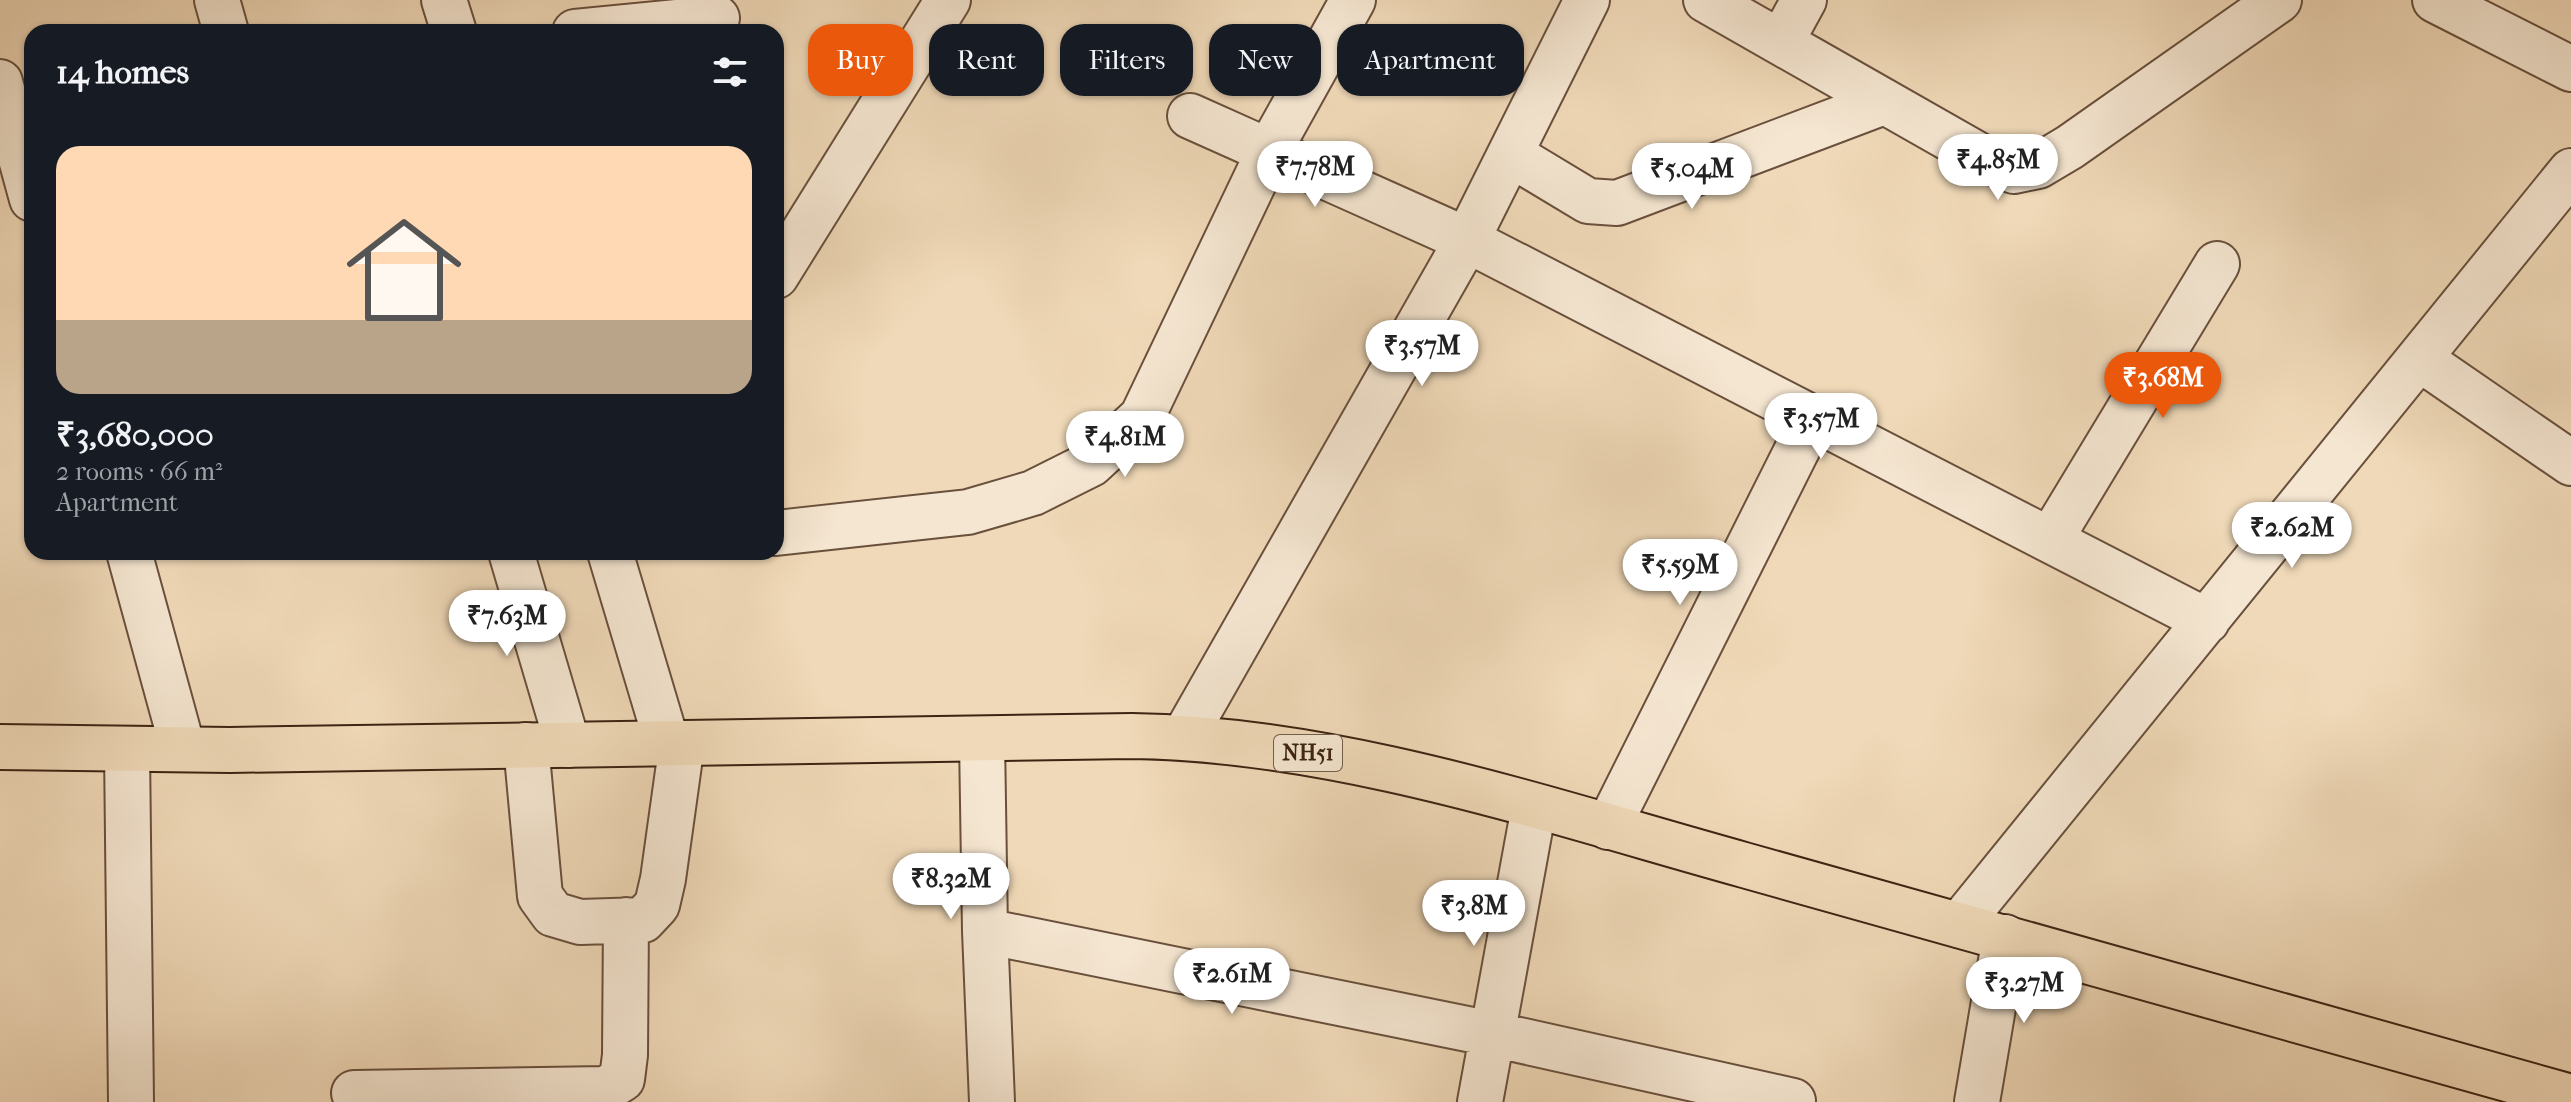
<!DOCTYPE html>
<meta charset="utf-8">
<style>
:root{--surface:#171b24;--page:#20242c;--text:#f1f3f6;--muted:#9ea1a6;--accent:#ea580c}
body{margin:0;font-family:"IM FELL French Canon",serif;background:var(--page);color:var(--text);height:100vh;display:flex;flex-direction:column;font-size:30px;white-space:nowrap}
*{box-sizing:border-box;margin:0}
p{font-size:26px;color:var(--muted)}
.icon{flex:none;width:44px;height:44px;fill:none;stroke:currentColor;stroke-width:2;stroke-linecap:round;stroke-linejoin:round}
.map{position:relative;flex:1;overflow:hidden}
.sheet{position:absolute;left:24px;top:24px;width:760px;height:536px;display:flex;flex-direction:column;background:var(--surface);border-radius:24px;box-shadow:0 2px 6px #0004}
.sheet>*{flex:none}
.guide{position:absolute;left:808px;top:24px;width:760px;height:72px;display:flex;gap:16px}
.price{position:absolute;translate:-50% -68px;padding:0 18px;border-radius:28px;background:#fff;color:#222;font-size:26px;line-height:52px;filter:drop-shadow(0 2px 4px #0008)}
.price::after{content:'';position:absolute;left:50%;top:48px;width:24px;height:18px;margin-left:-12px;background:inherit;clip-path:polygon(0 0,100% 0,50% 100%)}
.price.on{background:var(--accent);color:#fff}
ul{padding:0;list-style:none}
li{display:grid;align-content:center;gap:16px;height:424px;padding:0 32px}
li span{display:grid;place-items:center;height:248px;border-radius:24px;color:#555}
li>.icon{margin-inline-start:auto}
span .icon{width:144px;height:144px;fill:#fffc;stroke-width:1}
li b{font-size:34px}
h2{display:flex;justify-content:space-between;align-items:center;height:96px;padding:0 32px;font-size:34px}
.chip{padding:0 28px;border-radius:24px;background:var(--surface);box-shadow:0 2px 6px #0004;font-size:28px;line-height:72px}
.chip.on{background:var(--accent);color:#fff}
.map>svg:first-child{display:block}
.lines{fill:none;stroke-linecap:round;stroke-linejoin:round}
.minor-casing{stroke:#69503c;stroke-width:48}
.highway-casing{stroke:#3c2312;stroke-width:48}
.minor{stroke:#f5e6d1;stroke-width:44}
.highway{stroke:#f0d9b8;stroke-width:44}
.labels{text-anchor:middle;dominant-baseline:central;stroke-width:6;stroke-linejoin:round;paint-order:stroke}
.shield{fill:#f5e6d1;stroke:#745e4b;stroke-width:2}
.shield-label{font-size:22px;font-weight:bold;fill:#3c2312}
</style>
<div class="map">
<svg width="2571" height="1102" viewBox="0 0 2571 1102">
<rect width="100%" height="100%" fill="#f0d9b8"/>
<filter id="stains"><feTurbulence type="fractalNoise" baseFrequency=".0025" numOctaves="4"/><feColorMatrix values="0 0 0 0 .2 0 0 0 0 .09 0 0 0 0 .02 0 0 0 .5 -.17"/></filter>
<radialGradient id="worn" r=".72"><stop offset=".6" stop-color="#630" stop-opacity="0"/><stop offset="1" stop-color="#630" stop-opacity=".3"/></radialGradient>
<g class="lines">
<defs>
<path id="minor" d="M217,0l9,32
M444,0l10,32
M1706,0l283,161 25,10 24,-5 32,-19 209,-147
M2435,0l136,69
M575,32l142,-14
M1781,42l23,-42
M0,82l32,117
M1190,116l277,124 740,381
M1510,154l78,47 29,2 267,-101
M776,276l172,-276
M2420,359l151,104
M776,533l192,-21 65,-19 58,-29 51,-47 127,-266 84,-151
M2050,540l167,-276
M129,552l54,197
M511,552l57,193
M610,552l57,191
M1184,737l283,-497 120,-240
M982,739l3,192 7,171
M526,745l14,151 13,18 27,8 63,-2 14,-15 6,-26 19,-136
M127,749l4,353
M1608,827l205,-409
M1959,925l612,-754
M985,931l507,103 301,67
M354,1093l252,-4 16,-10 3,-24 1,-135
M1480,1102l54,-295
M1977,1102l28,-165"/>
<path id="highway" d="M0,747l230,3 902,-14c207,3 414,74 612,129 276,77 552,154 827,232"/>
</defs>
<use href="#minor" class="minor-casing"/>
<use href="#highway" class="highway-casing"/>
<use href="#minor" class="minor"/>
<use href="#highway" class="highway"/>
</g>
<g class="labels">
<rect class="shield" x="1274" y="735" width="68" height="36" rx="6"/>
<g class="shield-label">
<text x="1308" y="753">NH51</text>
</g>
</g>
<rect width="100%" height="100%" filter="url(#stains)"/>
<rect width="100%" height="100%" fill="url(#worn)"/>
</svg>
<b class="price" style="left:1998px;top:202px">₹4.85M</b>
<b class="price" style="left:1315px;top:209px">₹7.78M</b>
<b class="price" style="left:1692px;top:211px">₹5.04M</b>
<b class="price" style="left:1422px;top:388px">₹3.57M</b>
<b class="price on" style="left:2163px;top:420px">₹3.68M</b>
<b class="price" style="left:1821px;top:461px">₹3.57M</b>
<b class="price" style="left:1125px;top:479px">₹4.81M</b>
<b class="price" style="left:2292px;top:570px">₹2.62M</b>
<b class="price" style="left:1680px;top:607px">₹5.59M</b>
<b class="price" style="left:507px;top:658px">₹7.63M</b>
<b class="price" style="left:951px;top:921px">₹8.32M</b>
<b class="price" style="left:1474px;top:948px">₹3.8M</b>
<b class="price" style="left:1232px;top:1016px">₹2.61M</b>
<b class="price" style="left:2024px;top:1025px">₹3.27M</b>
<div class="guide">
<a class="chip on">Buy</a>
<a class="chip">Rent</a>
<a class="chip">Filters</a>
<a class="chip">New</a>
<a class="chip">Apartment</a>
</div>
<section class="sheet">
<h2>14 homes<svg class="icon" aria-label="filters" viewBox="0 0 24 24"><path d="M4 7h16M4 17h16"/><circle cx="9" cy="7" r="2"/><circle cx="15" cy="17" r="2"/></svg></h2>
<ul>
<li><span style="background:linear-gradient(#ffd9b3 70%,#b9a48a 0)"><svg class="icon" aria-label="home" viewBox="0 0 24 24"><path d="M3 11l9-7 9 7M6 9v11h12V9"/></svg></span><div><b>₹3,680,000</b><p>2 rooms · 66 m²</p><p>Apartment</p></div></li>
</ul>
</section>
</div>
